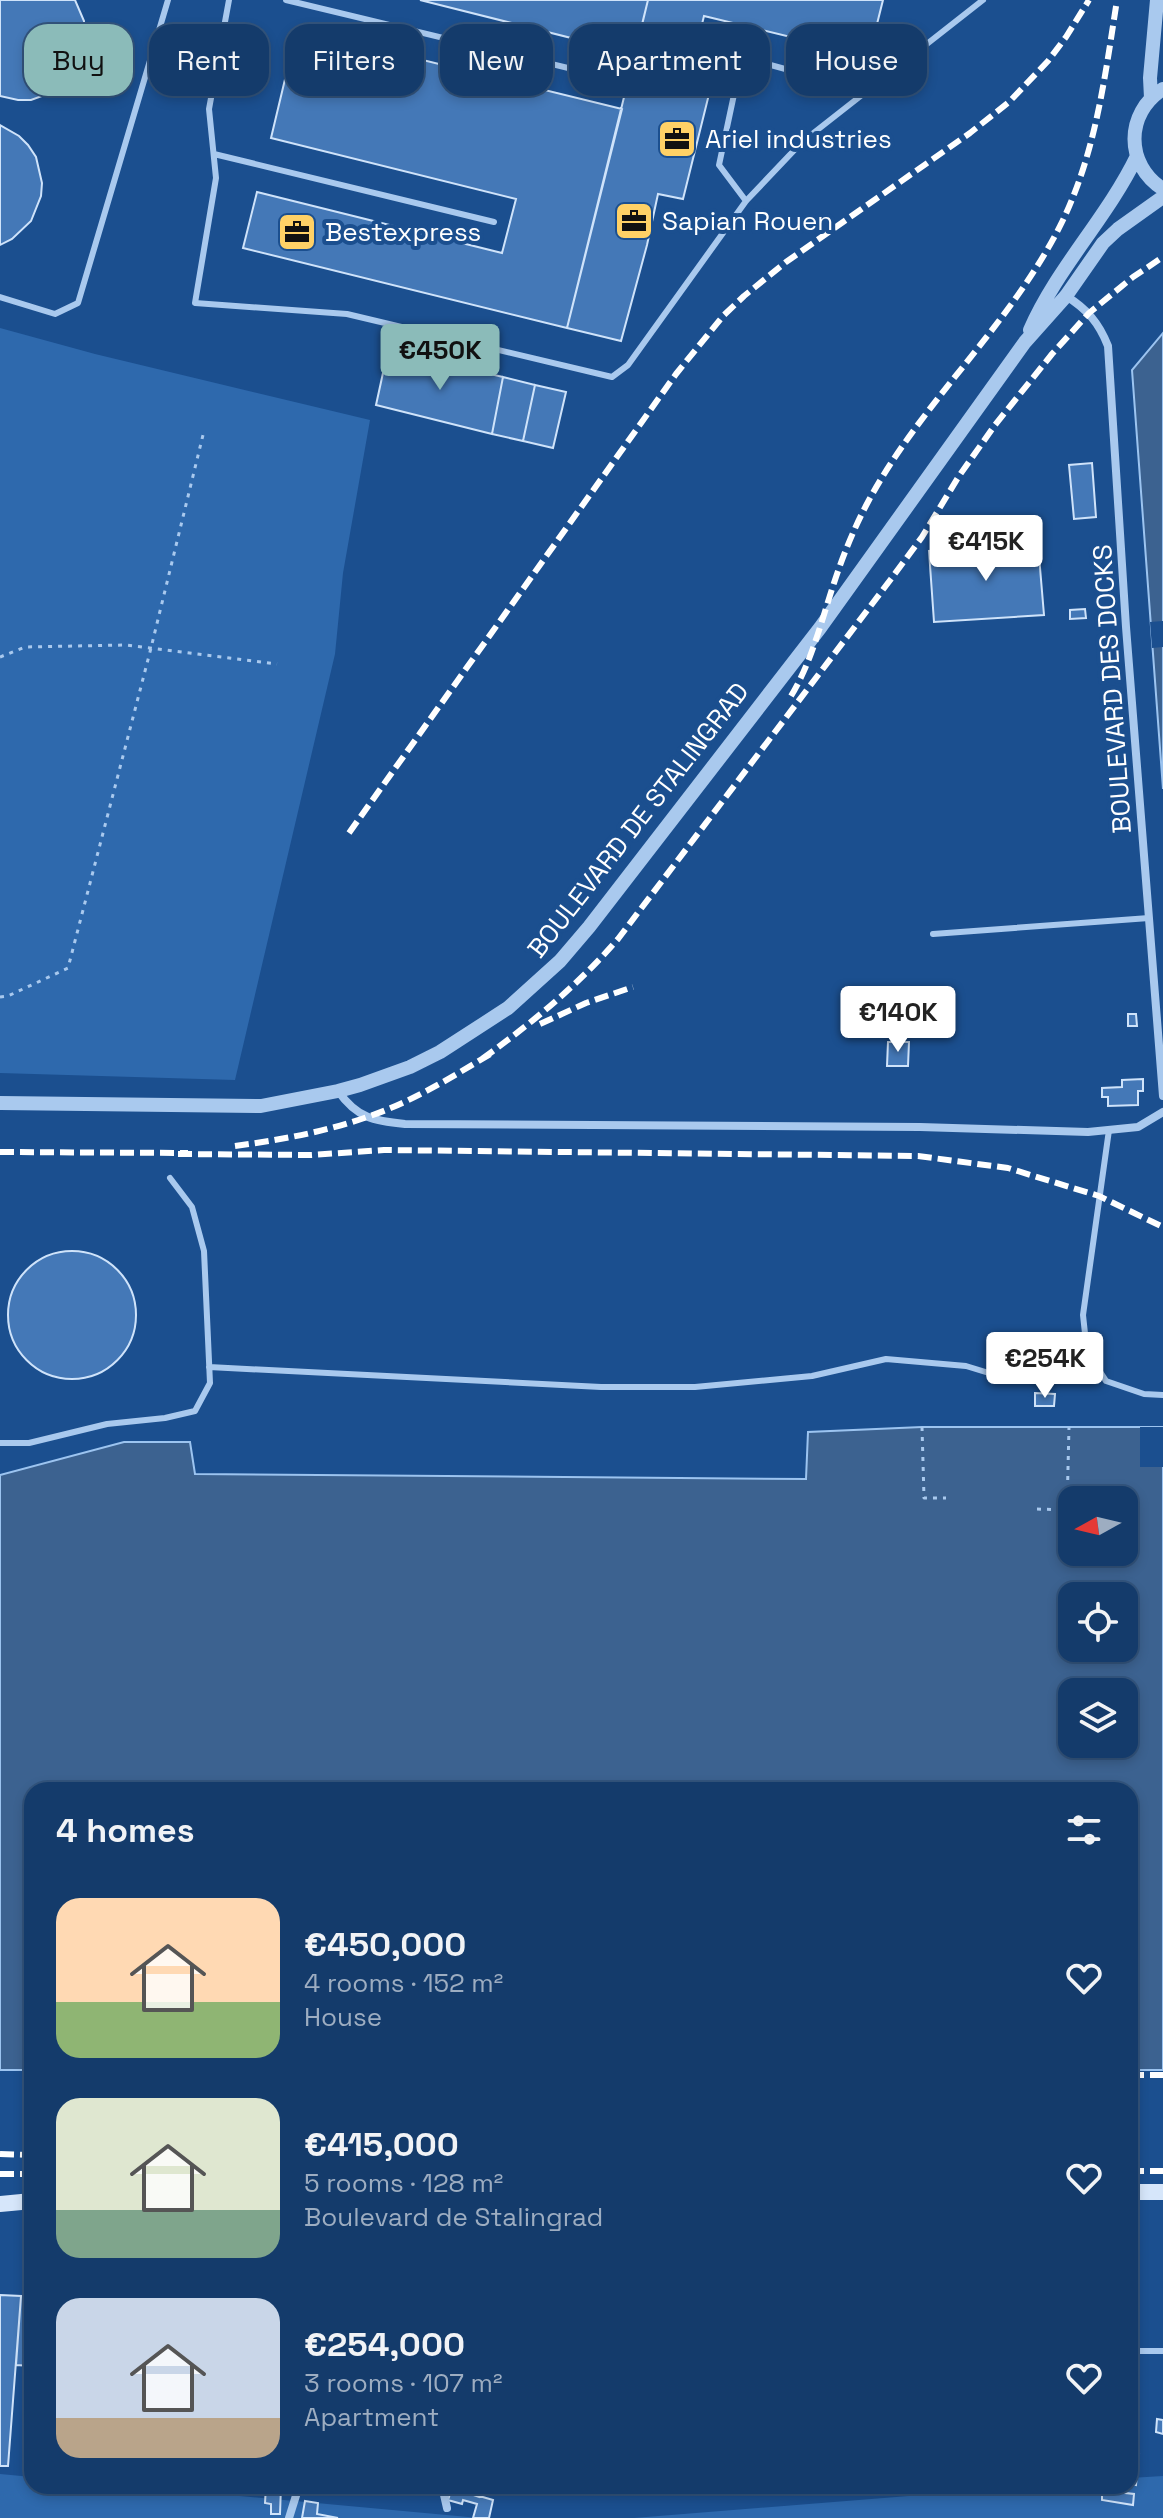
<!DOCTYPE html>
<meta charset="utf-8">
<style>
:root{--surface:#143b6b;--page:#1d4271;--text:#f1f3f6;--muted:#9dadc1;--line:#33557e;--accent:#8bbbb9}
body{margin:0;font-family:"Space Grotesk",sans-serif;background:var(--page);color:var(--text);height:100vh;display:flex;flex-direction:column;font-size:30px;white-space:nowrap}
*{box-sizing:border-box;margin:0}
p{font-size:26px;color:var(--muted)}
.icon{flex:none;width:44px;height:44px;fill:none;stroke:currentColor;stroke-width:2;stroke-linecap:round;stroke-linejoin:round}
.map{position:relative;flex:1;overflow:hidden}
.panel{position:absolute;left:24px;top:1782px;width:1114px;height:712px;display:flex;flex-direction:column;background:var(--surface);border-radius:24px;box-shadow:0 4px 12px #0003,0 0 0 2px var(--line)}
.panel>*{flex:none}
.top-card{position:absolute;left:24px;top:24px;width:1116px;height:72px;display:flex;gap:16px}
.needle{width:52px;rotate:262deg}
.fabs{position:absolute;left:1058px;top:1486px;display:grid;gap:16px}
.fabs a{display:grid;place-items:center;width:80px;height:80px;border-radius:16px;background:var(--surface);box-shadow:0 4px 12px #0003,0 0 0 2px var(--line);font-size:40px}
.price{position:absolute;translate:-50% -68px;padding:0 18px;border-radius:8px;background:#fff;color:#222;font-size:26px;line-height:52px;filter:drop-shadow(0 2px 4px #0008)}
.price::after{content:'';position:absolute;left:50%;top:48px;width:24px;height:18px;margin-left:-12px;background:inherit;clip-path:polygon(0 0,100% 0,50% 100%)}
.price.selected{background:var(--accent);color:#111}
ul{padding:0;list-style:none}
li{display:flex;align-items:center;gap:24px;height:200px;padding:0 32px}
li span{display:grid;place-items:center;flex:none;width:224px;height:160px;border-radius:24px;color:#555}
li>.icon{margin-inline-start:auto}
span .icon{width:96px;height:96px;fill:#fffc;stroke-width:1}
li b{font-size:34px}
h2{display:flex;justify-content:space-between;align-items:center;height:96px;padding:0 32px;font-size:34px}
.chip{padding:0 28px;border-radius:24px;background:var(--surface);box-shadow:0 4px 12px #0003,0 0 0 2px var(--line);font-size:28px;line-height:72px}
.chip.selected{background:var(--accent);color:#111}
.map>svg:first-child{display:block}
.green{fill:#2e69ad}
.water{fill:#3c6290;stroke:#9cc4f0;stroke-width:2;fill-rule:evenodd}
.pier{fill:#1b4f8f}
.building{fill:#4478b7;stroke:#cfe3fa;stroke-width:2}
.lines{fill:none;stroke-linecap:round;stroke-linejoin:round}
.path{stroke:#a9c9ee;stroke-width:3;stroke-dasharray:4 6;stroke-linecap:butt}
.service{stroke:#a9c9ee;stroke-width:6}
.minor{stroke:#a9c9ee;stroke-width:8}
.tertiary{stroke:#a9c9ee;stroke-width:14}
.secondary{stroke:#d6e6fa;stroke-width:16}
.rail{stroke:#fff;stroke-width:6;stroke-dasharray:14 6;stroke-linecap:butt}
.labels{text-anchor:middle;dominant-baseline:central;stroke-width:8;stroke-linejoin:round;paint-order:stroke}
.poi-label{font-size:26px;fill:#fff;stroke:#1b4f8f;text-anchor:start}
.street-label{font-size:26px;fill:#fff;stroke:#1b4f8f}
</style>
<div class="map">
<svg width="1163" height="2518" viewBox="0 0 1163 2518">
<rect width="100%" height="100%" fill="#1b4f8f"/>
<path class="green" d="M0,328l95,26 275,66 -27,153 -8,81 -100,426 -235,-7z
M0,2474l32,3v9h99l348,32h-479z
M1163,2476v42h-529l400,-32h96v-8z"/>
<path class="water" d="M1163,333v456l-31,-419z
M922,1427h241v643h-33v-280h-1098v280h-32v-595l124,-33h66l5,32 611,5 2,-47zM1072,1500h52v52h-52zM1072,1596h52v52h-52zM1072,1692h52v52h-52z"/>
<path class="pier" d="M1163,621v26l-11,1 -2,-26z
M1140,1427h23v40h-23z"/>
<path class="building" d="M0,0h75l9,21 1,26 -10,25 -19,19 -25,9h-13l-18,-4z
M420,0h228l-13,54z
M648,0h235l-14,56 -165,-40 -13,53 23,5 -31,125 -25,-5 -11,51 -26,96 -54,-13z
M297,29l325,80 -55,219 -324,-80 14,-56 245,61 14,-54 -245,-61z
M0,125l19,11 9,9 8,12 6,26 -1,13 -10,25 -19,18 -12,6z
M388,350l115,27 -11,57 -116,-29z
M503,377l32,8 -12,56 -31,-7z
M535,385l31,7 -13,56 -30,-7z
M1092,463l4,54 -22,2 -5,-54z
M1038,544l6,71 -110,7 -5,-71z
M1085,609l1,9 -16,1v-9z
M1128,1014h8l1,12h-9z
M888,1042h21l-1,24h-21z
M1143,1079v12h-5v14l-30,1v-9h-6v-9l20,-1v-7z
M8 1315a64 64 0 1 1 128 0a64 64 0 1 1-128 0Z
M1035,1393l20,1 -1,12h-19z
M0,2295l21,1 -13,170h-8z
M21,2296l11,1v69l-16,-1z
M1157,2419l6,1v14l-7,-2z
M1132,2453l7,1 -3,31 -6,-1z
M266,2486h15l-1,28h-9v-10l-6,-1z
M448,2486h34l-3,11z
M452,2488l41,12 -4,18h-16l4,-14 -14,-4 -1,4 -14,-4z
M1107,2491l27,3 -1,11 -31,-5v-7l4,1z
M305,2501l13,2 -1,11 21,4h-36z"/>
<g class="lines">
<path class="path" d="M0,657l25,-10 101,-2 151,19
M0,997l8,-1 60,-28 83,-320 52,-213
M922,1427l2,71h22
M1037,1509l30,1 2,-83"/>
<path class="service" d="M229,0l-20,109 7,69 -21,125 152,11 265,63 16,-12 118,-164 56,-59 181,-142
M286,0l332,80
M214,154l280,68
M746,201l-27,-36 23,-108 105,29 11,12
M0,297l55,17 23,-11 90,-303
M933,934l216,-16
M1109,1130l-26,185 4,37 19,29 38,13 19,1
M209,1367l392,20h94l117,-11 74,-17 80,7 49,15 40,-2 44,-9
M0,1443h29l78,-19 58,-6 30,-7 15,-28 -6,-132 -12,-44 -22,-29
M1130,2351h33"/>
<path class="minor" d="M1066,296c21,13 33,27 42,50l18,281 37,469
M338,1091c19,27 36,30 67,33l515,3 168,5 50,-5 25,-15
M442,2486l5,22
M289,2518l10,-32"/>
<path class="tertiary" d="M1163,89c-38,24 -38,76 0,100
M1151,98l-1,-20 7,-78
M1030,330c27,-62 77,-112 107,-174
M0,1103l261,3 77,-15 22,-6 50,-18 30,-15 68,-44 52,-47 29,-34 231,-299 205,-286 41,-46 37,-53 15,-14 45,-32"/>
<path class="secondary" d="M1130,2192h33
M0,2204l32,-3"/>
<path class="rail" d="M791,696c21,-35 30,-74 43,-113 9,-28 21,-57 35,-83 54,-100 143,-176 193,-278 34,-70 43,-146 55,-222
M349,833l327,-459 47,-58 21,-20 42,-34 184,-129 39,-31 39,-41 18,-24 23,-37
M540,1024l46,-21 47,-16
M482,1059c50,-36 96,-74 136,-120l273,-360 31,-42 37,-61 36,-51 57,-71 37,-41 44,-36 30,-20
M235,1146c44,-6 90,-14 132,-29 45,-15 85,-40 125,-64
M0,1152l188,1
M178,1154l133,1 73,-5 534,6 90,12 91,28 64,31
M1130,2075h33
M0,2154l32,1
M1130,2171h33
M0,2174h32"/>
</g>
<defs>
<symbol id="office-square" viewBox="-11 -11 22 22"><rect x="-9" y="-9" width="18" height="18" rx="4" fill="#ffd166" stroke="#1b4f8f"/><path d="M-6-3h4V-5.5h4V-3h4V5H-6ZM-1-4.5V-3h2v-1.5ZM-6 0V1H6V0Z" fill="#111"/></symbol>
</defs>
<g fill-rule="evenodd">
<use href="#office-square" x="655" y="117" width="44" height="44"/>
<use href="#office-square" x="612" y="199" width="44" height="44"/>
<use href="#office-square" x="275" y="210" width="44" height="44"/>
</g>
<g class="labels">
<g class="poi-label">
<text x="705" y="139">Ariel industries</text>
<text x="662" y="221">Sapian Rouen</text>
<text x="325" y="232">Bestexpress</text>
</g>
<g class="street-label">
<text transform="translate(1112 689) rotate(-94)">BOULEVARD DES DOCKS</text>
<text transform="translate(638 820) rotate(-52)">BOULEVARD DE STALINGRAD</text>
</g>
</g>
</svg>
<div class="fabs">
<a><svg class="needle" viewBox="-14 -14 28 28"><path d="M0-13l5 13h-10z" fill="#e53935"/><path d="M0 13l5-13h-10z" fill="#9dadc1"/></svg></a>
<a><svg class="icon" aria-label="locate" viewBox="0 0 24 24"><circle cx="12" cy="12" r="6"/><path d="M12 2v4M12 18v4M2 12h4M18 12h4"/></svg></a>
<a><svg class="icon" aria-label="layers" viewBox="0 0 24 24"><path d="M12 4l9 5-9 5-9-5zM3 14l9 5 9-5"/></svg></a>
</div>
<b class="price selected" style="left:440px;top:392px">€450K</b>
<b class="price" style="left:986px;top:583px">€415K</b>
<b class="price" style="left:898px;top:1054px">€140K</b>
<b class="price" style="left:1045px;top:1400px">€254K</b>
<div class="top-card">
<a class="chip selected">Buy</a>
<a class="chip">Rent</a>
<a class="chip">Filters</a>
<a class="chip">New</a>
<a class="chip">Apartment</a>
<a class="chip">House</a>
</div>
<section class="panel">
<h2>4 homes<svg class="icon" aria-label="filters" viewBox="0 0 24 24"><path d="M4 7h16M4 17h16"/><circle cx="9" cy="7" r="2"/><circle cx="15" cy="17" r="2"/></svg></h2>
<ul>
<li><span style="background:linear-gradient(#ffd9b3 65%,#8fb573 0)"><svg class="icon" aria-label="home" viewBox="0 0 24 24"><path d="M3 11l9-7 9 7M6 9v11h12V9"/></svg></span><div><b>€450,000</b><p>4 rooms · 152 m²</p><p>House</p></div><svg class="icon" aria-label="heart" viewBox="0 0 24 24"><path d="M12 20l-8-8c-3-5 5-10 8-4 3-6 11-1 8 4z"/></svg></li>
<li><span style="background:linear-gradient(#dfe7d0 70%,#7fa58c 0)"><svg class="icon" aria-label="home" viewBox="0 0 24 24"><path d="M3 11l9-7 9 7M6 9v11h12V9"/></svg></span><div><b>€415,000</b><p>5 rooms · 128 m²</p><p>Boulevard de Stalingrad</p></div><svg class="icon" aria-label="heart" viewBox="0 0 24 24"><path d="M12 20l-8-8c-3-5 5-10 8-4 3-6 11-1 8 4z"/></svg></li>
<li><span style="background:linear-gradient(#c9d6e8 75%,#b9a48a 0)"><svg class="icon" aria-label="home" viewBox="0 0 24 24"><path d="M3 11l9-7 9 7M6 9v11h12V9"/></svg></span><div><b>€254,000</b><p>3 rooms · 107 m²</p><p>Apartment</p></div><svg class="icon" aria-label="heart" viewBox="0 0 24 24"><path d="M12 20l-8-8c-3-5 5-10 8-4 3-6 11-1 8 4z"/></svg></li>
</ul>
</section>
</div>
